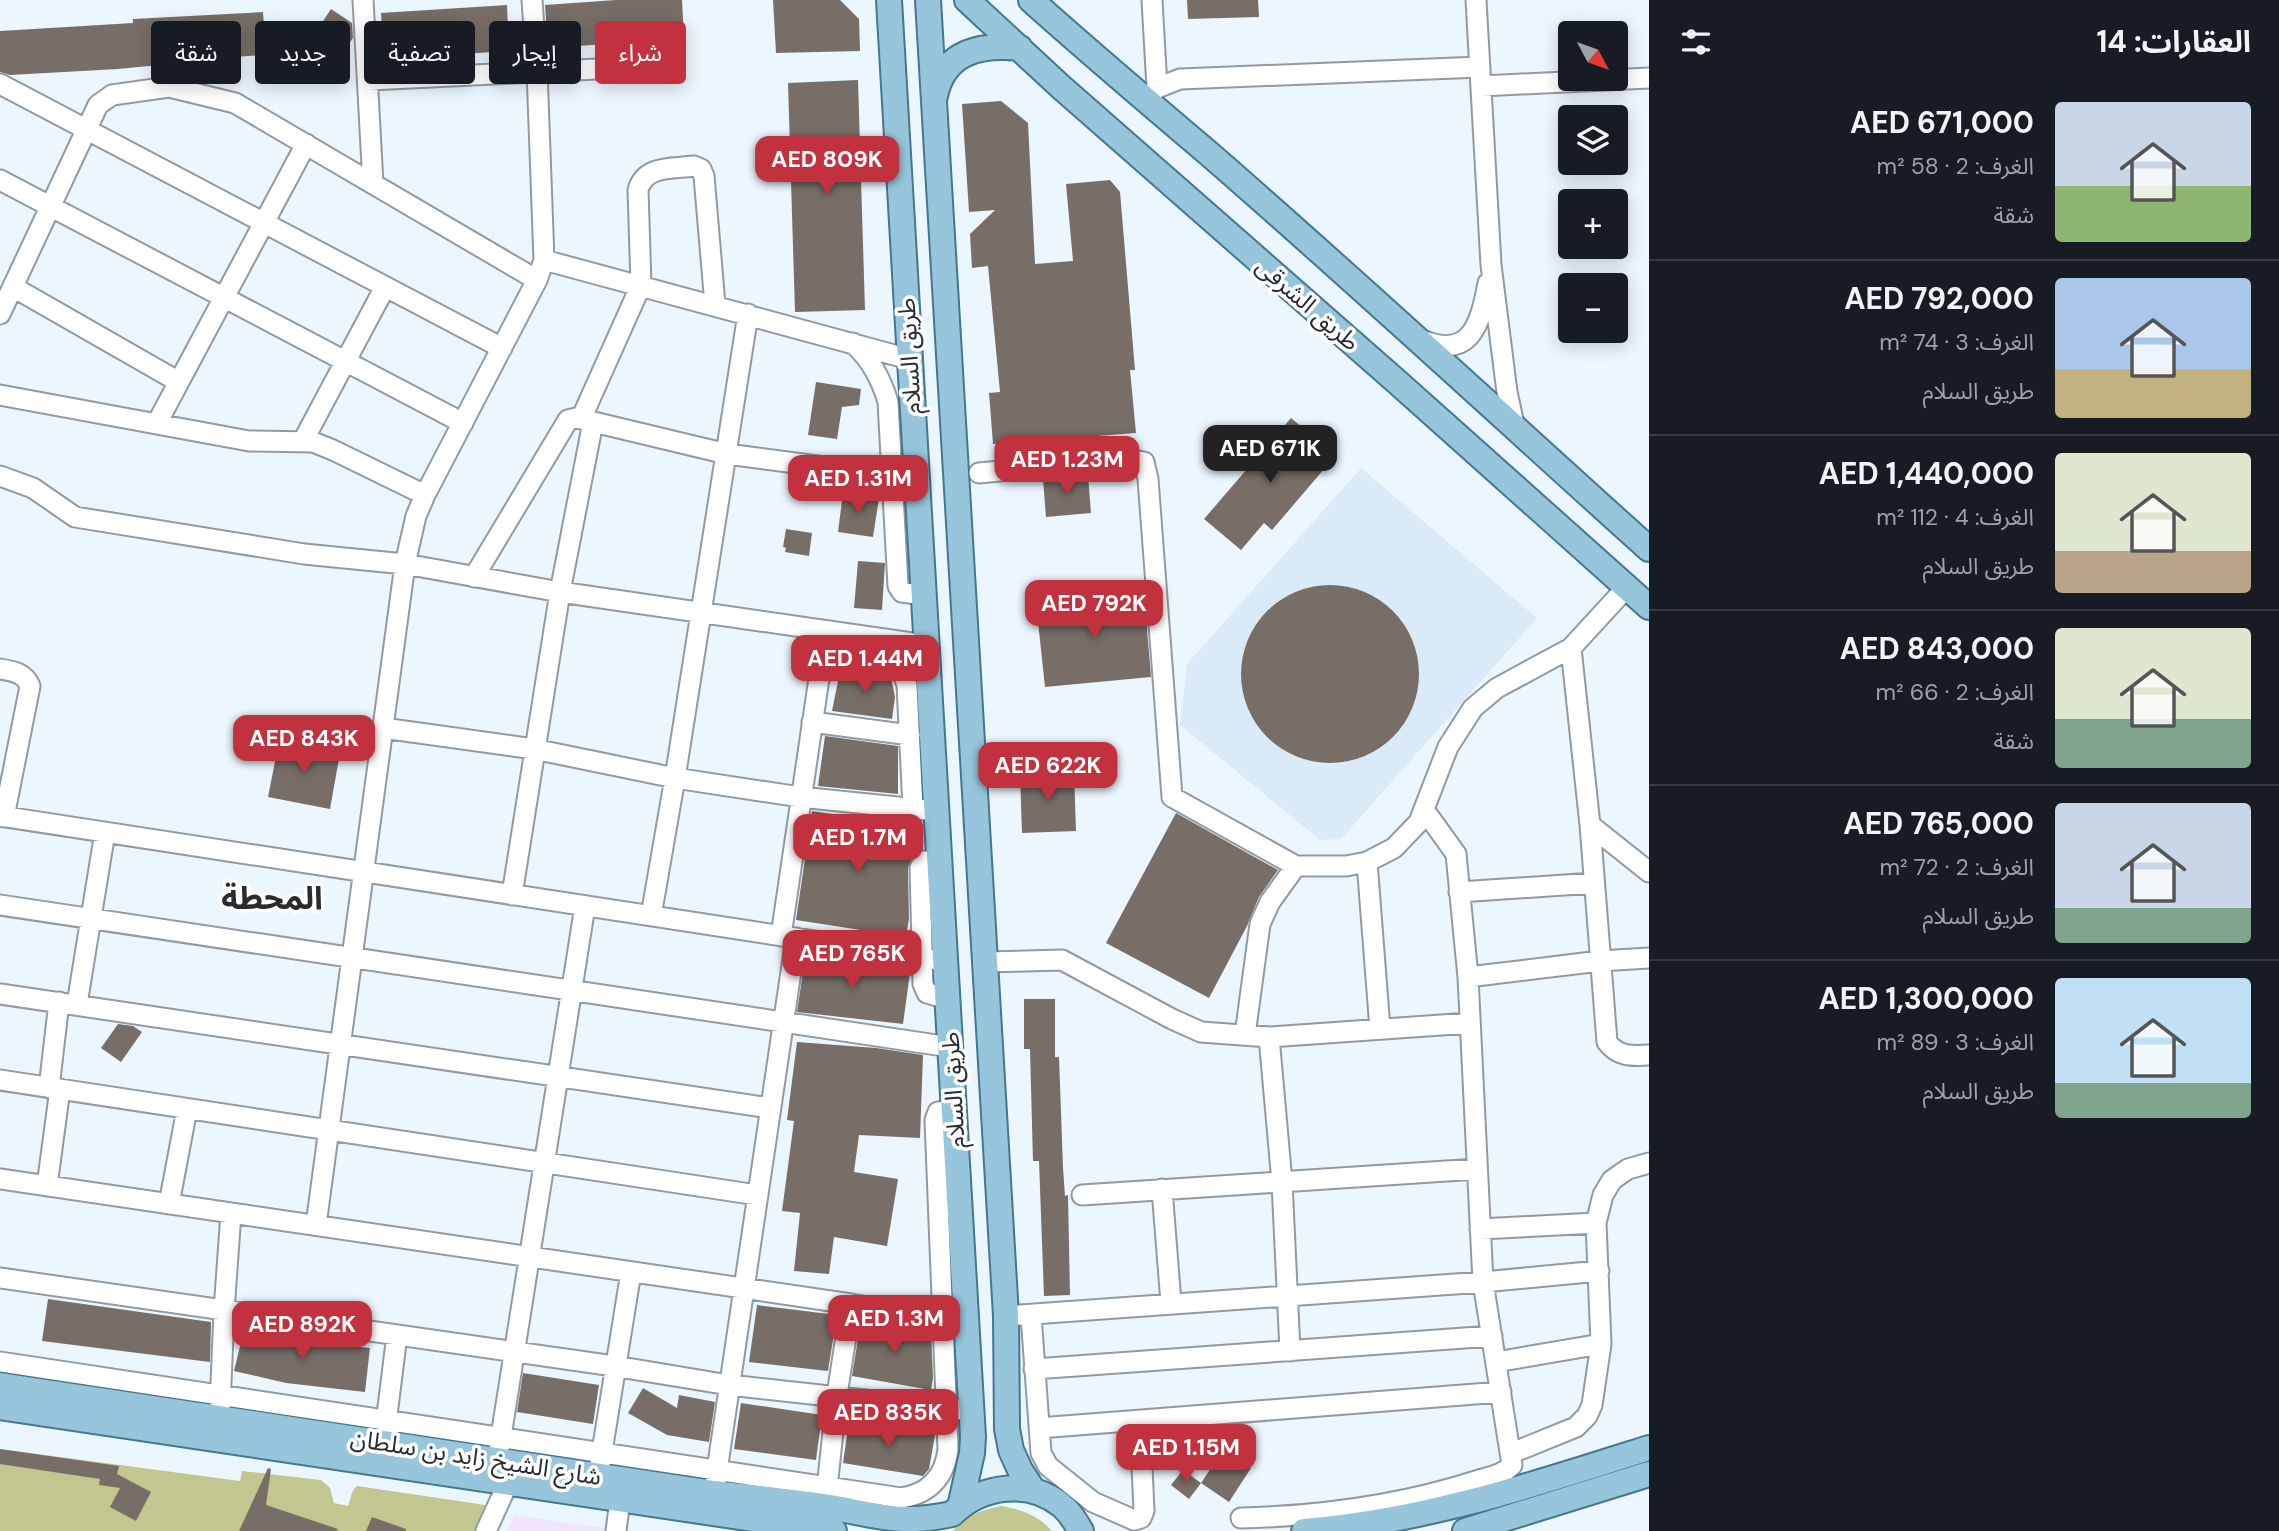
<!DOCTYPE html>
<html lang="ar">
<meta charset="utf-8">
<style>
:root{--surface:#171b24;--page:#20242c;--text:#f1f3f6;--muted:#9ea1a6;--line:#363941;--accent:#c2323e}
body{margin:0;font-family:"DM Sans","Noto Sans Arabic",sans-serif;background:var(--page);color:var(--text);direction:rtl;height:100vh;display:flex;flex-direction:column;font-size:26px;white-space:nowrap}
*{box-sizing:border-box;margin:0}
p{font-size:23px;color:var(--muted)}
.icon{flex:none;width:38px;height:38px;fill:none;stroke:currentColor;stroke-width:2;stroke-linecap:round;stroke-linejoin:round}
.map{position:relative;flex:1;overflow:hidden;direction:ltr}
.panel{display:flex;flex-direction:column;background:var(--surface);width:630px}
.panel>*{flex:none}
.banner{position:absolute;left:21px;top:21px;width:665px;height:63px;direction:rtl;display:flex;gap:14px}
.needle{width:46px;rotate:131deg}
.fabs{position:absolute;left:1558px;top:21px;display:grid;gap:14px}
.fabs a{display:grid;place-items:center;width:70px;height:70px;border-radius:7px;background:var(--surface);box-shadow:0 4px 18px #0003;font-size:35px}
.price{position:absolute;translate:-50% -60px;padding:0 16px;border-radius:14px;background:var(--accent);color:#fff;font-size:23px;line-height:46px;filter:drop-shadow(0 2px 4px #0008)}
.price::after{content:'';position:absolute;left:50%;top:42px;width:21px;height:16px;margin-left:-10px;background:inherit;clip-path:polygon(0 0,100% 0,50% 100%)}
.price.selected{background:#222;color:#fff}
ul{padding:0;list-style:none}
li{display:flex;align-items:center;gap:21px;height:175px;padding:0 28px}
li+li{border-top:2px solid var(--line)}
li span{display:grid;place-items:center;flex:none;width:196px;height:140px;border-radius:7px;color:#555}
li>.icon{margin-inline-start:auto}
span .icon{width:84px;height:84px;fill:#fffc;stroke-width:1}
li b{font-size:30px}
h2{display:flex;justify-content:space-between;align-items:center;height:84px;padding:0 28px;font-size:30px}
.pill{padding:0 24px;border-radius:7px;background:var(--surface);box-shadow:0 4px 18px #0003;font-size:24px;line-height:63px}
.pill.selected{background:var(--accent);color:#fff}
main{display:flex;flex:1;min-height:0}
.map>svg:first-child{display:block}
.built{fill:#dbeaf8}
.medical{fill:#f0e5fa}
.green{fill:#c2c68f}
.building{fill:#776f67}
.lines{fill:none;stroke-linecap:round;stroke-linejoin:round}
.minor-casing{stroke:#919aa2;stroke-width:23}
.major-casing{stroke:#447790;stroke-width:28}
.minor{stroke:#fff;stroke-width:19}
.major{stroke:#97c6dc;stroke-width:24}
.labels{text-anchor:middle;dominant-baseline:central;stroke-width:7;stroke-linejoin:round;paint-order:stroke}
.street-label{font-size:24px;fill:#292c2f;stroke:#fff}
.district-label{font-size:32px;font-weight:bold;fill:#292c2f;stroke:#fff}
</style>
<main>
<section class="panel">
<h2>العقارات: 14<svg class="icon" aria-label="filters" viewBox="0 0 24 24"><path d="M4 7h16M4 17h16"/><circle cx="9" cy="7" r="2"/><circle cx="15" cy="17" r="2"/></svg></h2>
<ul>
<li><span style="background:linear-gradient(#c9d6e8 60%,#8fb573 0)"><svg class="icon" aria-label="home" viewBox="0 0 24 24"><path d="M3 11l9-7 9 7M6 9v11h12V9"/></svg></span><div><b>AED 671,000</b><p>الغرف: 2 · 58 m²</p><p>شقة</p></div></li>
<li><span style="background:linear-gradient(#a9c7e8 65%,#c2b280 0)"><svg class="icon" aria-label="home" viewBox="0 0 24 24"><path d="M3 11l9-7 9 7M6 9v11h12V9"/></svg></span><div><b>AED 792,000</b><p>الغرف: 3 · 74 m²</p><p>طريق السلام</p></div></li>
<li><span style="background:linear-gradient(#dfe7d0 70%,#b9a48a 0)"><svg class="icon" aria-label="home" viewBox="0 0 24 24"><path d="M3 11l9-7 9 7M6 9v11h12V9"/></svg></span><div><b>AED 1,440,000</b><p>الغرف: 4 · 112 m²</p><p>طريق السلام</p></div></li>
<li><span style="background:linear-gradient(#dfe7d0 65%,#7fa58c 0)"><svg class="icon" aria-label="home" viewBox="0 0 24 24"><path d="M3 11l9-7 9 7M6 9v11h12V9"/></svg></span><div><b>AED 843,000</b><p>الغرف: 2 · 66 m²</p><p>شقة</p></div></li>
<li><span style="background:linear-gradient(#c9d6e8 75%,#7fa58c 0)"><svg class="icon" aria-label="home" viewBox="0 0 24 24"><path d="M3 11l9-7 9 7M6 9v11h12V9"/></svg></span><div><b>AED 765,000</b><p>الغرف: 2 · 72 m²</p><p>طريق السلام</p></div></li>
<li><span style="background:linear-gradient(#bfe0f5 75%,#7fa58c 0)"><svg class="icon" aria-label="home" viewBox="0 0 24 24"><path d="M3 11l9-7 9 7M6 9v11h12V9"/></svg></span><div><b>AED 1,300,000</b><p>الغرف: 3 · 89 m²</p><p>طريق السلام</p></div></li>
</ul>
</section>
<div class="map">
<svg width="1649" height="1531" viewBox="0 0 1649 1531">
<rect width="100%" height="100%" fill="#ecf6fe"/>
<path class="built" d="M1361,468l176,150 -196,221 -21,1 -140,-115 7,-61z"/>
<path class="medical" d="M514,1515l112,16h-119z"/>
<path class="green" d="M0,1449l240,32 2,-10 79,9 9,8 4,15 14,3 5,-16 4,-4 135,20 -11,25h-481z
M1001,1506c22,4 36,9 51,25h-99c13,-16 28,-21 48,-25z"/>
<path class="building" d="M616,0h66l2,37 -78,4 1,3 -59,4 -3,-43z
M773,0h67l19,19 1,32 -84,2z
M1187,0h71l1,17 -71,2z
M507,5l2,46 -125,8 -3,-46z
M331,9l21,14 1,15 -19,28 -28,-19z
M263,12l3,43 -65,4v2l-83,8 -108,6 -10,-3v-41l133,-8v-4z
M858,80l7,230 -70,2 -7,-229z
M1001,101l27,22 7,141 38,-3 -7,-77 44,-4 10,12 15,178h-5l6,63 -143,11 -4,-51 11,-1 -12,-126 -16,2 -2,-34 25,-24 -26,2 -7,-108z
M816,382l45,7 -2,16 -17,2 -5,32 -29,-4z
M1291,418l37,31 -6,7 8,6 -58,68 -8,-7 -23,27 -37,-31z
M1088,475l3,38 -45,4 -3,-38z
M843,493l36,5 -6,39 -35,-5z
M786,529l26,4 -3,23 -24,-4 1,-4 -3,-1z
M858,561l27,2 -3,47 -28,-2z
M1241 674a89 89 0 1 1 178 0a89 89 0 1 1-178 0Z
M1144,593l7,84 -106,10 -9,-84z
M840,671l51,7 4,19 -3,22 -60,-8z
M825,736l73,10v48l-80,-8z
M279,741l61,12 -10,56 -62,-12z
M1074,772l2,59 -54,2 -2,-59z
M812,811l110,16 -2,23 -7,5 -5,13 1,51 -3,18 -110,-17z
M1176,813l102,57 -19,27 -12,29 -38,72 -103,-55z
M806,952l43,7 -1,6 62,8 -7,51 -106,-12z
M1024,999h31v58h4l4,111 2,28 3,-1 2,100 -26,1 -5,-135h-6l-3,-112h-6z
M118,1024l15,2 9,6 -21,30 -20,-14z
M797,1042l79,6 47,7 -3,83 -61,-3 -5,37 44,7 -11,67 -53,-9 -5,37 -35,-3 6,-58 -18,-2 12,-90 -7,-1z
M48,1299l163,23 -1,40 -168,-21z
M757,1305l80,10 -9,56 -79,-9z
M861,1320l70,13 2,45 -2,12 -79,-14z
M245,1326l44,10 -1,3 82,9 -5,44 -79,-9 -52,-12z
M523,1373l76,12 -6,39 -76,-12z
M643,1388l34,20 2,-13 36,7 -6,40 -42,-7 -39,-22z
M741,1403l81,12 -6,45 -82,-11z
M849,1421l86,14 -6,34 -6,7 -80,-13z
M0,1449l119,17 -2,8 34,18 -15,29 -26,-14 10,-19 -21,-3 1,-6 -100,-15z
M1223,1450l28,18 -22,34 -28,-19z
M268,1468l3,1 -5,36 72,24 -1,2h-98z
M1183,1470l18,13 -12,16 -18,-14z
M372,1517l34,12v2h-40z"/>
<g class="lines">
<defs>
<path id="minor" d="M363,0l10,184
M1152,0l5,88
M1476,0l15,265 16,127 8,37
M369,80l249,-12
M0,84l502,264
M1481,86l168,-8
M1144,101l13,-13 23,-9 300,-12
M0,180l463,243
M544,260l365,99
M13,287l166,95
M0,314l98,-209 14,-10 57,-8 66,16 302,177
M1417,338c53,24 63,-12 71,-55
M853,343c18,17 28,35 35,59l10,184 4,6 22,3
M0,395l249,46 64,1 20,8 92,45
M581,419l146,35 190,25
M157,423l149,-279
M303,441l82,-154
M979,473l148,-14 17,3 4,17 24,318 124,69h50l21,-4 27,-14 25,-26 29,-75 25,-39 24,-20 74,-40 56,-61
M0,476l33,12 42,29 229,37 101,10 155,28 366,53
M474,577l94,-157 8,-2 5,1 60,-134 -3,-95c7,-25 34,-21 56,-24l7,3 3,7 11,129
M869,637c18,14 32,26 38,48l6,123
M1571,648l19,177 17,217c11,15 25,14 42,13
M0,669c13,2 25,4 30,17l-26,131
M812,722l98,13
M383,728l151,21 141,29 125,19 136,14
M0,816l945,145
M1590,825l59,47
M939,861h-15l-4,7 3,116 4,9 21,6
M1367,862l13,167
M1459,892l135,-9
M512,895l48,-303 33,-170
M0,905l950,142
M651,916l24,-138 73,-464
M781,936l45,-305
M985,962l77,-2 110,59 29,13 68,5 201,-14
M1468,977l132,-16 49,-3
M0,994l770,114
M77,1004l28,-172
M1245,1035l15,-111 10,-22 26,-36
M1269,1037l13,145 8,169
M0,1080l757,115
M49,1088l10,-86
M0,1179l851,125 103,18
M47,1186l13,-97
M1162,1189l9,114
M1082,1195l395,-26
M169,1204l18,-95
M316,1225l89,-661 11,-48 9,-21 112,-215 7,-20 -7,-190 -5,-70
M1480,1229l116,-6
M0,1278l614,88 115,19 228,25
M1031,1315l10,138 7,13 45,36 41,18 7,-2 3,-7 -4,-89
M1006,1316l477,-34 116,-11
M0,1362l901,136c28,-4 44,-21 47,-49l-13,-329 3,-8 16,-3
M1496,1362l105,-18
M1034,1369l458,-33
M220,1407l4,-96 7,-98
M1039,1428l462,-36
M385,1431l12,-96
M499,1449l86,-543
M1512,1453l64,-26 11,-11 5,-11 9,-61 -5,-121 7,-28 9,-15 16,-11 21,-6
M600,1464l31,-192
M715,1484l81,-546
M826,1497l11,-102 14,-91
M1241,1518c81,-2 161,-13 238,-38 11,-3 26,-6 33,-15l-29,-183 -15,-305 -12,-123 -31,-43
M486,1531l22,-48
M616,1531l4,-31"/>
<path id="major" d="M889,0l84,1437 -1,16 -12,54
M928,0l78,1316 1,113 4,21 9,20 13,20
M967,0l94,87 335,294 253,226
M1031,0c58,52 117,102 176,152 150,130 295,265 442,397
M935,96c9,-45 46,-52 85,-48
M0,1385l714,108c36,4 73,8 109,13 52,8 75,20 129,8
M0,1407l834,124
M953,1513c29,-28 76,-34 108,-8 9,7 14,16 20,26
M1304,1531c118,-9 232,-47 345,-83
M1465,1531l184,-57"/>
</defs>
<use href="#minor" class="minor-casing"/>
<use href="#major" class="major-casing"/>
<use href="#minor" class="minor"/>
<use href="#major" class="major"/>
</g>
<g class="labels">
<g class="street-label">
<text transform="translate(1308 304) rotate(41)">طريق الشرقى</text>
<text transform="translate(909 356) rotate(-93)">طريق السلام</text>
<text transform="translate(953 1090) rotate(-93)">طريق السلام</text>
<text transform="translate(476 1457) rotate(9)">شارع الشيخ زايد بن سلطان</text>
</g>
<g class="district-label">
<text x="272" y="898">المحطة</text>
</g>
</g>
</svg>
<div class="fabs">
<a><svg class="needle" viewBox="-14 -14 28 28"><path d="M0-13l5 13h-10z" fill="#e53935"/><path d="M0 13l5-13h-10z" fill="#9ea1a6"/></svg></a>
<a><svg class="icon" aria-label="layers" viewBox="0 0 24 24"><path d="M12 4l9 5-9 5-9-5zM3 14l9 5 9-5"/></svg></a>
<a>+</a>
<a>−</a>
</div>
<b class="price" style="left:827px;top:196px">AED 809K</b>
<b class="price selected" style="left:1270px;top:485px">AED 671K</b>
<b class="price" style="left:1067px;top:496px">AED 1.23M</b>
<b class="price" style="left:858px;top:515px">AED 1.31M</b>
<b class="price" style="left:1094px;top:640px">AED 792K</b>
<b class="price" style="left:865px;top:695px">AED 1.44M</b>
<b class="price" style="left:304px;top:775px">AED 843K</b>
<b class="price" style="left:1048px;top:802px">AED 622K</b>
<b class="price" style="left:858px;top:874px">AED 1.7M</b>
<b class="price" style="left:852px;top:990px">AED 765K</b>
<b class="price" style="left:894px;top:1355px">AED 1.3M</b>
<b class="price" style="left:302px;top:1361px">AED 892K</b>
<b class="price" style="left:888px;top:1449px">AED 835K</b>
<b class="price" style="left:1186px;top:1484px">AED 1.15M</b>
<div class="banner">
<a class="pill selected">شراء</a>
<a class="pill">إيجار</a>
<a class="pill">تصفية</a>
<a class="pill">جديد</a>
<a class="pill">شقة</a>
</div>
</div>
</main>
